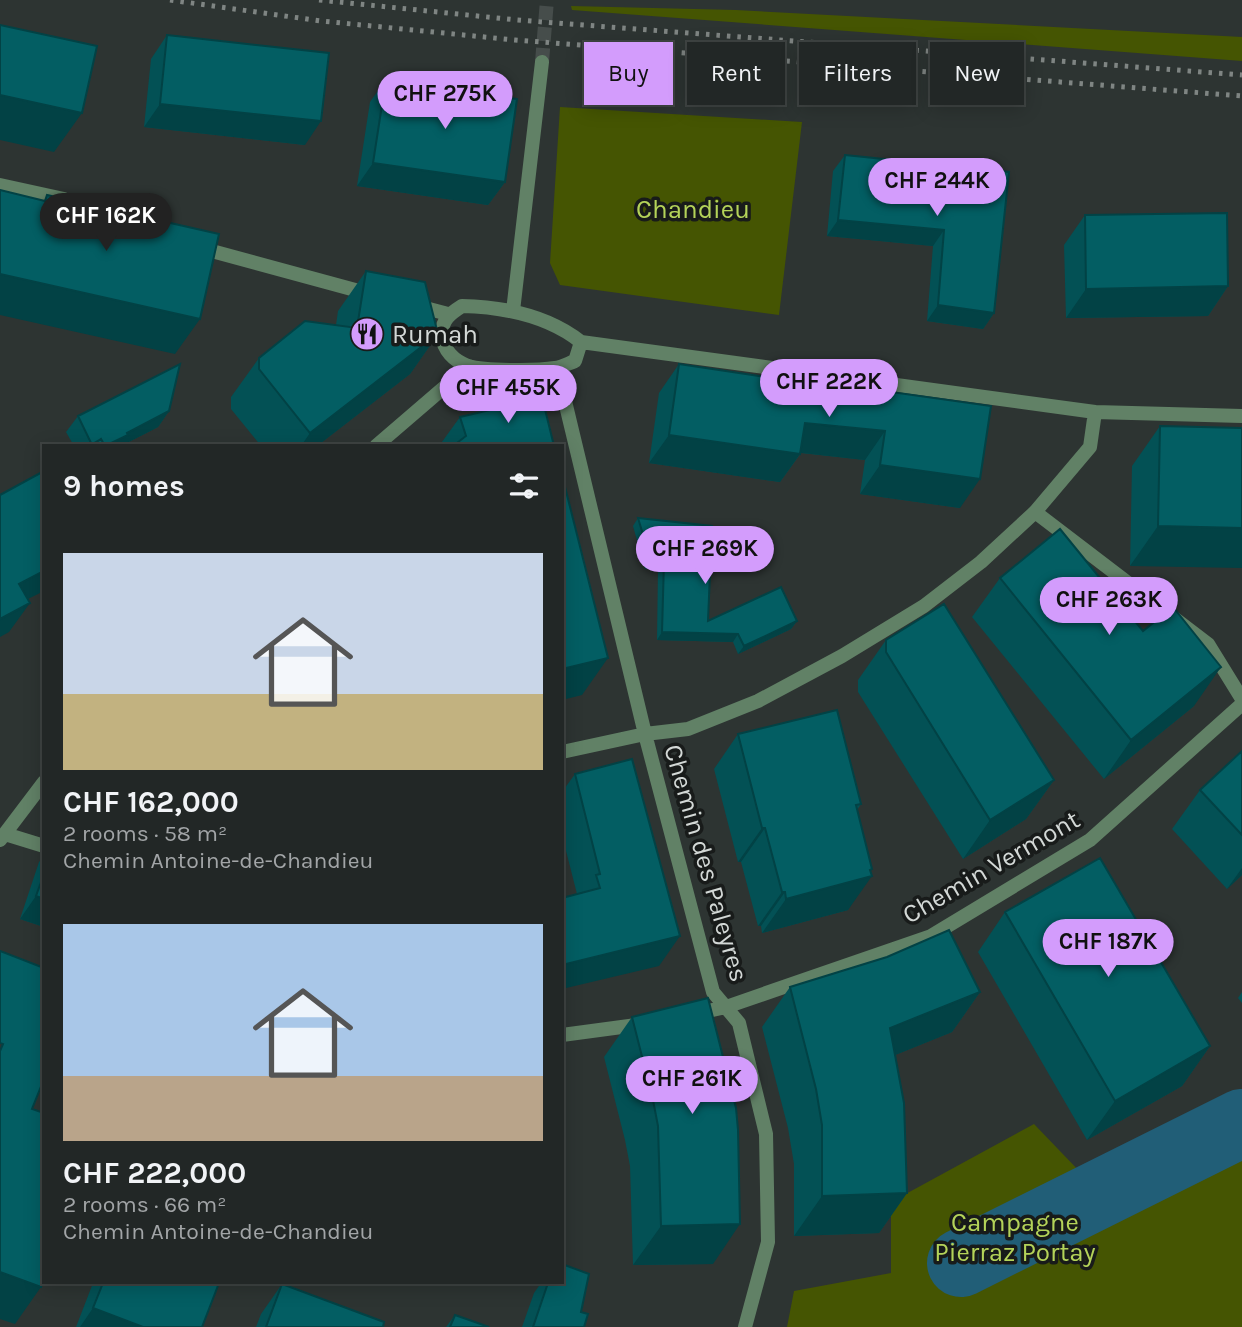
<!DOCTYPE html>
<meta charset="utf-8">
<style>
:root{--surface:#222726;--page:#2e3332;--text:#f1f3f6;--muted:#a2a5a7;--line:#3f4443;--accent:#d39cfc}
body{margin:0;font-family:Karla,sans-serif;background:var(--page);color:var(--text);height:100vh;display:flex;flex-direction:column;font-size:26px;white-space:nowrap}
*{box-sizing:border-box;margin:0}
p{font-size:23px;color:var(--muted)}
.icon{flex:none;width:38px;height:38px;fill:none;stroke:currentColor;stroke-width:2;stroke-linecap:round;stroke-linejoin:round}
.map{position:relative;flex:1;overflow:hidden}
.side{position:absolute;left:42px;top:444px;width:522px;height:840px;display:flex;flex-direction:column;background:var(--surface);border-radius:0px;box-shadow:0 4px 18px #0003,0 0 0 2px var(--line)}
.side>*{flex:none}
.banner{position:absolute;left:584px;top:42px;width:551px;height:63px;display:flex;gap:14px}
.price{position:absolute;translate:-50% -60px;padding:0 16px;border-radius:24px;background:var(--accent);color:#111;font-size:23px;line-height:46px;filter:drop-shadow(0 2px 4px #0008)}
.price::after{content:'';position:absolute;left:50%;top:42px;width:21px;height:16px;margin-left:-10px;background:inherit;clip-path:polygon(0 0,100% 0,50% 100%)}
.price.active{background:#222;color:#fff}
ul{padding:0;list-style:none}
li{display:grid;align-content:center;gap:14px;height:371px;padding:0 21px}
li span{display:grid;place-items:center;height:217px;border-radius:0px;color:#555}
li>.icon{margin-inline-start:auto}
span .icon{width:126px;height:126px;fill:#fffc;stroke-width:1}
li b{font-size:30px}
h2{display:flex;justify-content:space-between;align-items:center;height:84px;padding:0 21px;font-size:30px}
.chip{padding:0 24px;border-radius:0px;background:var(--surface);box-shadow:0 4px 18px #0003,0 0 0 2px var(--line);font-size:24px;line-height:63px}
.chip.active{background:var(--accent);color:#111}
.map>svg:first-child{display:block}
.green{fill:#455502}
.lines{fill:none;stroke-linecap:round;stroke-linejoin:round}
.river{stroke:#215e77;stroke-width:68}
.street-tunnel{stroke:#464d4b;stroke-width:14;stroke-dasharray:14 7;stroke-linecap:butt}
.street{stroke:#618166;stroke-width:14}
.rail{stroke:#7f8583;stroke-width:5;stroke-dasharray:3.5 7;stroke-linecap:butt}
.wall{fill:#035155}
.shaded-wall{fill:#024245}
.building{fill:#035e63;stroke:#024245;stroke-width:2}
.labels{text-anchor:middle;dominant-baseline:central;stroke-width:7;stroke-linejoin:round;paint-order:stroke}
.park-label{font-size:26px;fill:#b4d359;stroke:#181b1a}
.poi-label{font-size:26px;fill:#d3d8d6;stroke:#181b1a;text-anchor:start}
.street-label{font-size:26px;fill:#d3d8d6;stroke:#181b1a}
</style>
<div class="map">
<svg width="1242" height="1327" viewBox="0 0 1242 1327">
<rect width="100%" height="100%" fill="#2d3432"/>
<path class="green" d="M571,6l165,4 506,27v24l-670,-51z
M560,107l242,15 -23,193 -219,-30 -10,-22z
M1034,1124l49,51 71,-4 88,-43v199h-455l7,-36 97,-18v-71z"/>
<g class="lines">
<path class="river" d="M961,1263l281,-140"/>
<path class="street-tunnel" d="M542,62l5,-62"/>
<path class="street" d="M0,185l64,14
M197,247l173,47
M414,305l34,9
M462,306c42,1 85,9 119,36l-6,19c-6,2 -13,6 -20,7 -18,3 -71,3 -87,-2 -14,-5 -25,-16 -26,-31 -1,-15 9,-22 20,-29z
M513,311l29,-249
M581,342l514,70 147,4
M557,368l88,366 68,258 26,31 27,111 2,108 -23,85
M376,446l93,-80
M1035,512l173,132 34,55
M562,752l83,-18 43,-5 70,-28 84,-45 82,-50 57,-44 54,-50 55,-65 5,-35
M5,834l39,12
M0,840l44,-58
M694,1014l32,-7 205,-71 159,-96 152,-136
M562,1035l82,-11"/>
<path class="rail" d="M170,0l151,21 194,19 727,56
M319,0l198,20 725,55"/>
</g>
<path class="wall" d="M167,35l138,110 -161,-18 7,-68z
M386,79l119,103 -17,23 -131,-19 13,-84z
M845,155l164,17 -15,141 -11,16 -56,-8 6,-75 -106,-10 6,-65z
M1085,215l143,71 -20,30 -142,2 -2,-73z
M366,271l72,63 -28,40 -93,72h-56l-30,-37v-12l28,-39 77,-33 2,-14z
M679,364l160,24 2,-2 119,122 -100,-14 5,-34 -64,-7 -21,29 -131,-19 10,-70z
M489,402l28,1 37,43h-115l21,-29 22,-6z
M169,411l-11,16 -37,19h-47l-8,-14 12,-16z
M1160,426l82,2 -112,138 2,-100z
M638,518l70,103h89l-6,8 -53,25 -5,-12 -76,-2 1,-71h-13l-12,-43z
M1000,578l143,53 51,75 -90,73 -132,-162z
M886,640l168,140 -28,39 -63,40 -105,-167v-12z
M738,734l123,70 -4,6 13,62 -22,38 -86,23 -1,-7h-3l-17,-64h-3l-24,-93z
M1242,751v124l-15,14 -55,-60 28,-39z
M575,774l84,192 -82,-72 -15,-59v-43z
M44,856v71l-24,-8 19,-57z
M1005,912l205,134 -28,40 -95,54 -109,-188z
M887,957l93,35 -28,40 -57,23 12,138 -28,40 -85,3v-72l-6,-36 -26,-101 28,-40z
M1242,992v11l-4,-5z
M632,1017l81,247 -80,1 -3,-99 -5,-26 -21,-83z
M93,1283h126l-17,44h-126z
M541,1283h21l19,29 3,15h-62l12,-34z
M282,1284l101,43h-127l5,-13z
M455,1315l34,12h-43z"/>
<path class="shaded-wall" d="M0,95l82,18 -28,39 -54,-12z
M160,104l161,17 -16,24 -161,-18z
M373,163l132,19 -17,23 -131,-19z
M838,220l106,10 -11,16 -106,-10z
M0,274l200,45 -25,35 -175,-39z
M1228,286l-20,30 -142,2 20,-29z
M938,305l56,8 -11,16 -56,-8z
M438,334l-28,40 -93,72h-16l9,-13z
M169,411l-11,16 -37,19h-16l22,-13z
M805,423l80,8 -20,29 -80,-9z
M669,435l131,19 -20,28 -131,-19z
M880,465l100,14 -20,29 -100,-14z
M1158,526l84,2v40l-112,-2z
M651,561h13l-6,8h-13z
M44,571v20l-44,22 19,-29z
M30,603l-21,29 -9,5v-18z
M797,621l-6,8 -53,25 6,-8z
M662,632l76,2 -5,8 -76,-2z
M608,658l-26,37 -20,5v-31z
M1221,667l-27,39 -90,73 27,-39z
M1054,780l-28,39 -63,40 27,-39z
M762,828h3l-24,34h-3z
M1242,868v7l-15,14z
M872,869l-5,9 5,-2 -24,34 -86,23 24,-34z
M782,892h3l-24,34h-3z
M36,896l8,3v28l-24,-8z
M680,936l-21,30 -97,23v-24z
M980,992l-28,40 -89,36 27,-40z
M1210,1046l-28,40 -95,54 28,-39z
M907,1193l-28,40 -85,3 28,-40z
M740,1224l-27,40 -80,1 28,-39z
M0,1272l41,15 -26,37 -15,-5z
M93,1308l50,19h-63z"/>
<path class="building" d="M0,25l97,21 -15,67 -82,-18z
M167,35l162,18 -8,68 -161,-17z
M386,79l131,20 -12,83 -132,-19z
M845,155l164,17 -15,141 -56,-8 6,-75 -106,-10z
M0,190l45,11 2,-6 172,39 -19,85 -200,-45z
M1227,213l1,73 -142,3 -1,-74z
M366,271l59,11 13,52 -128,99 -51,-64v-11l46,-37 52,7z
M180,364l-11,47 -42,22 1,2 -23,11 -4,-7 -9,6 -14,-29z
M679,364l161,24 1,-2 22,2 128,18 -11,73 -100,-14 5,-34 -80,-8 -5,31 -131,-19z
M515,395l2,8 25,-6 12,49h-101l13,-10 -6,-19 30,-7 -1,-8z
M1160,426l82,2v100l-84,-2z
M101,439l4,7h-16z
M44,471v100l-25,13 11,19 -30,16v-124z
M562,475l46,183 -46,11z
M638,518l74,8 -4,95 73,-34 16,34 -53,25 -6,-12 -76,-2 2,-71h-13z
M1060,529l83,102 30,-24 48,60 -90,73 -131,-162z
M944,604l110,176 -64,40 -104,-168v-12z
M837,710l24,94 -5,1 16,64 -2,1 2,6 -86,23 -1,-7h-3l-17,-64h-3l-24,-94z
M1242,751v84l-42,-45z
M632,759l48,177 -118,29v-67l38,-10 -4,-13 4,-1 -25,-100z
M1100,858l110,188 -95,55 -110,-189z
M44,874v25l-8,-3z
M949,930l31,62 -90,36 14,75 3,90 -85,3v-71l-6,-36 -26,-102 97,-30z
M0,951l44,17v111l-12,30 12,4v165l-3,9 -41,-15v-221l3,-7 -3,-1z
M708,998l28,110 2,22 2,94 -79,2 -3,-100 -5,-26 -21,-83z
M562,1264l27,10 -8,38 7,2 -4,13h-51l15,-44h14z
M103,1283h116l-17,44h-59l-50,-19z
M282,1284l102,38 -1,5h-117z
M455,1315l34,12h-39z"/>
<defs>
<symbol id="restaurant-disc" viewBox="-11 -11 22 22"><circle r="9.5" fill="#d39cfc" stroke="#181b1a"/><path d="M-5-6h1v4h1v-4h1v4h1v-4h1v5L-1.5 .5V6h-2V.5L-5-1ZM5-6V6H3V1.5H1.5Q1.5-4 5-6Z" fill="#111"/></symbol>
</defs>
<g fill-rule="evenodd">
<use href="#restaurant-disc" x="348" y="315" width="38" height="38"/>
</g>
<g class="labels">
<g class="park-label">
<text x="693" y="209">Chandieu</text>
<text x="1015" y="1222">Campagne<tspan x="1015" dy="30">Pierraz Portay</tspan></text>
</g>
<g class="poi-label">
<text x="392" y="334">Rumah</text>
</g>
<g class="street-label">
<text transform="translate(706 863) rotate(74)">Chemin des Paleyres</text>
<text transform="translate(991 867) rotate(-30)">Chemin Vermont</text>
</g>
</g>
</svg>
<b class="price" style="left:445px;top:131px">CHF 275K</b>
<b class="price" style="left:937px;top:218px">CHF 244K</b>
<b class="price active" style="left:106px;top:253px">CHF 162K</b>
<b class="price" style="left:829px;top:419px">CHF 222K</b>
<b class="price" style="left:508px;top:425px">CHF 455K</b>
<b class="price" style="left:705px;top:586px">CHF 269K</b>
<b class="price" style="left:1109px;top:637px">CHF 263K</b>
<b class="price" style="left:1108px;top:979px">CHF 187K</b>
<b class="price" style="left:692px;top:1116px">CHF 261K</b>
<div class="banner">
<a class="chip active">Buy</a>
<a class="chip">Rent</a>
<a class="chip">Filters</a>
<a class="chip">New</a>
</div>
<section class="side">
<h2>9 homes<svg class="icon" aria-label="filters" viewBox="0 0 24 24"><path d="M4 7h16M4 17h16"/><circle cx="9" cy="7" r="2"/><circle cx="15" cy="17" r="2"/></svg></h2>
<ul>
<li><span style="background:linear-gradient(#c9d6e8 65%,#c2b280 0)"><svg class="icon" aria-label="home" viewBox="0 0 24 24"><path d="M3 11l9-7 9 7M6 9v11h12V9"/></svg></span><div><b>CHF 162,000</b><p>2 rooms · 58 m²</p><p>Chemin Antoine-de-Chandieu</p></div></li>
<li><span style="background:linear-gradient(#a9c7e8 70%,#b9a48a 0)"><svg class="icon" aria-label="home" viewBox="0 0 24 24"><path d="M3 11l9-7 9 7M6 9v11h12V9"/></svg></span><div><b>CHF 222,000</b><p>2 rooms · 66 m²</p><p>Chemin Antoine-de-Chandieu</p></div></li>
</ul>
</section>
</div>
